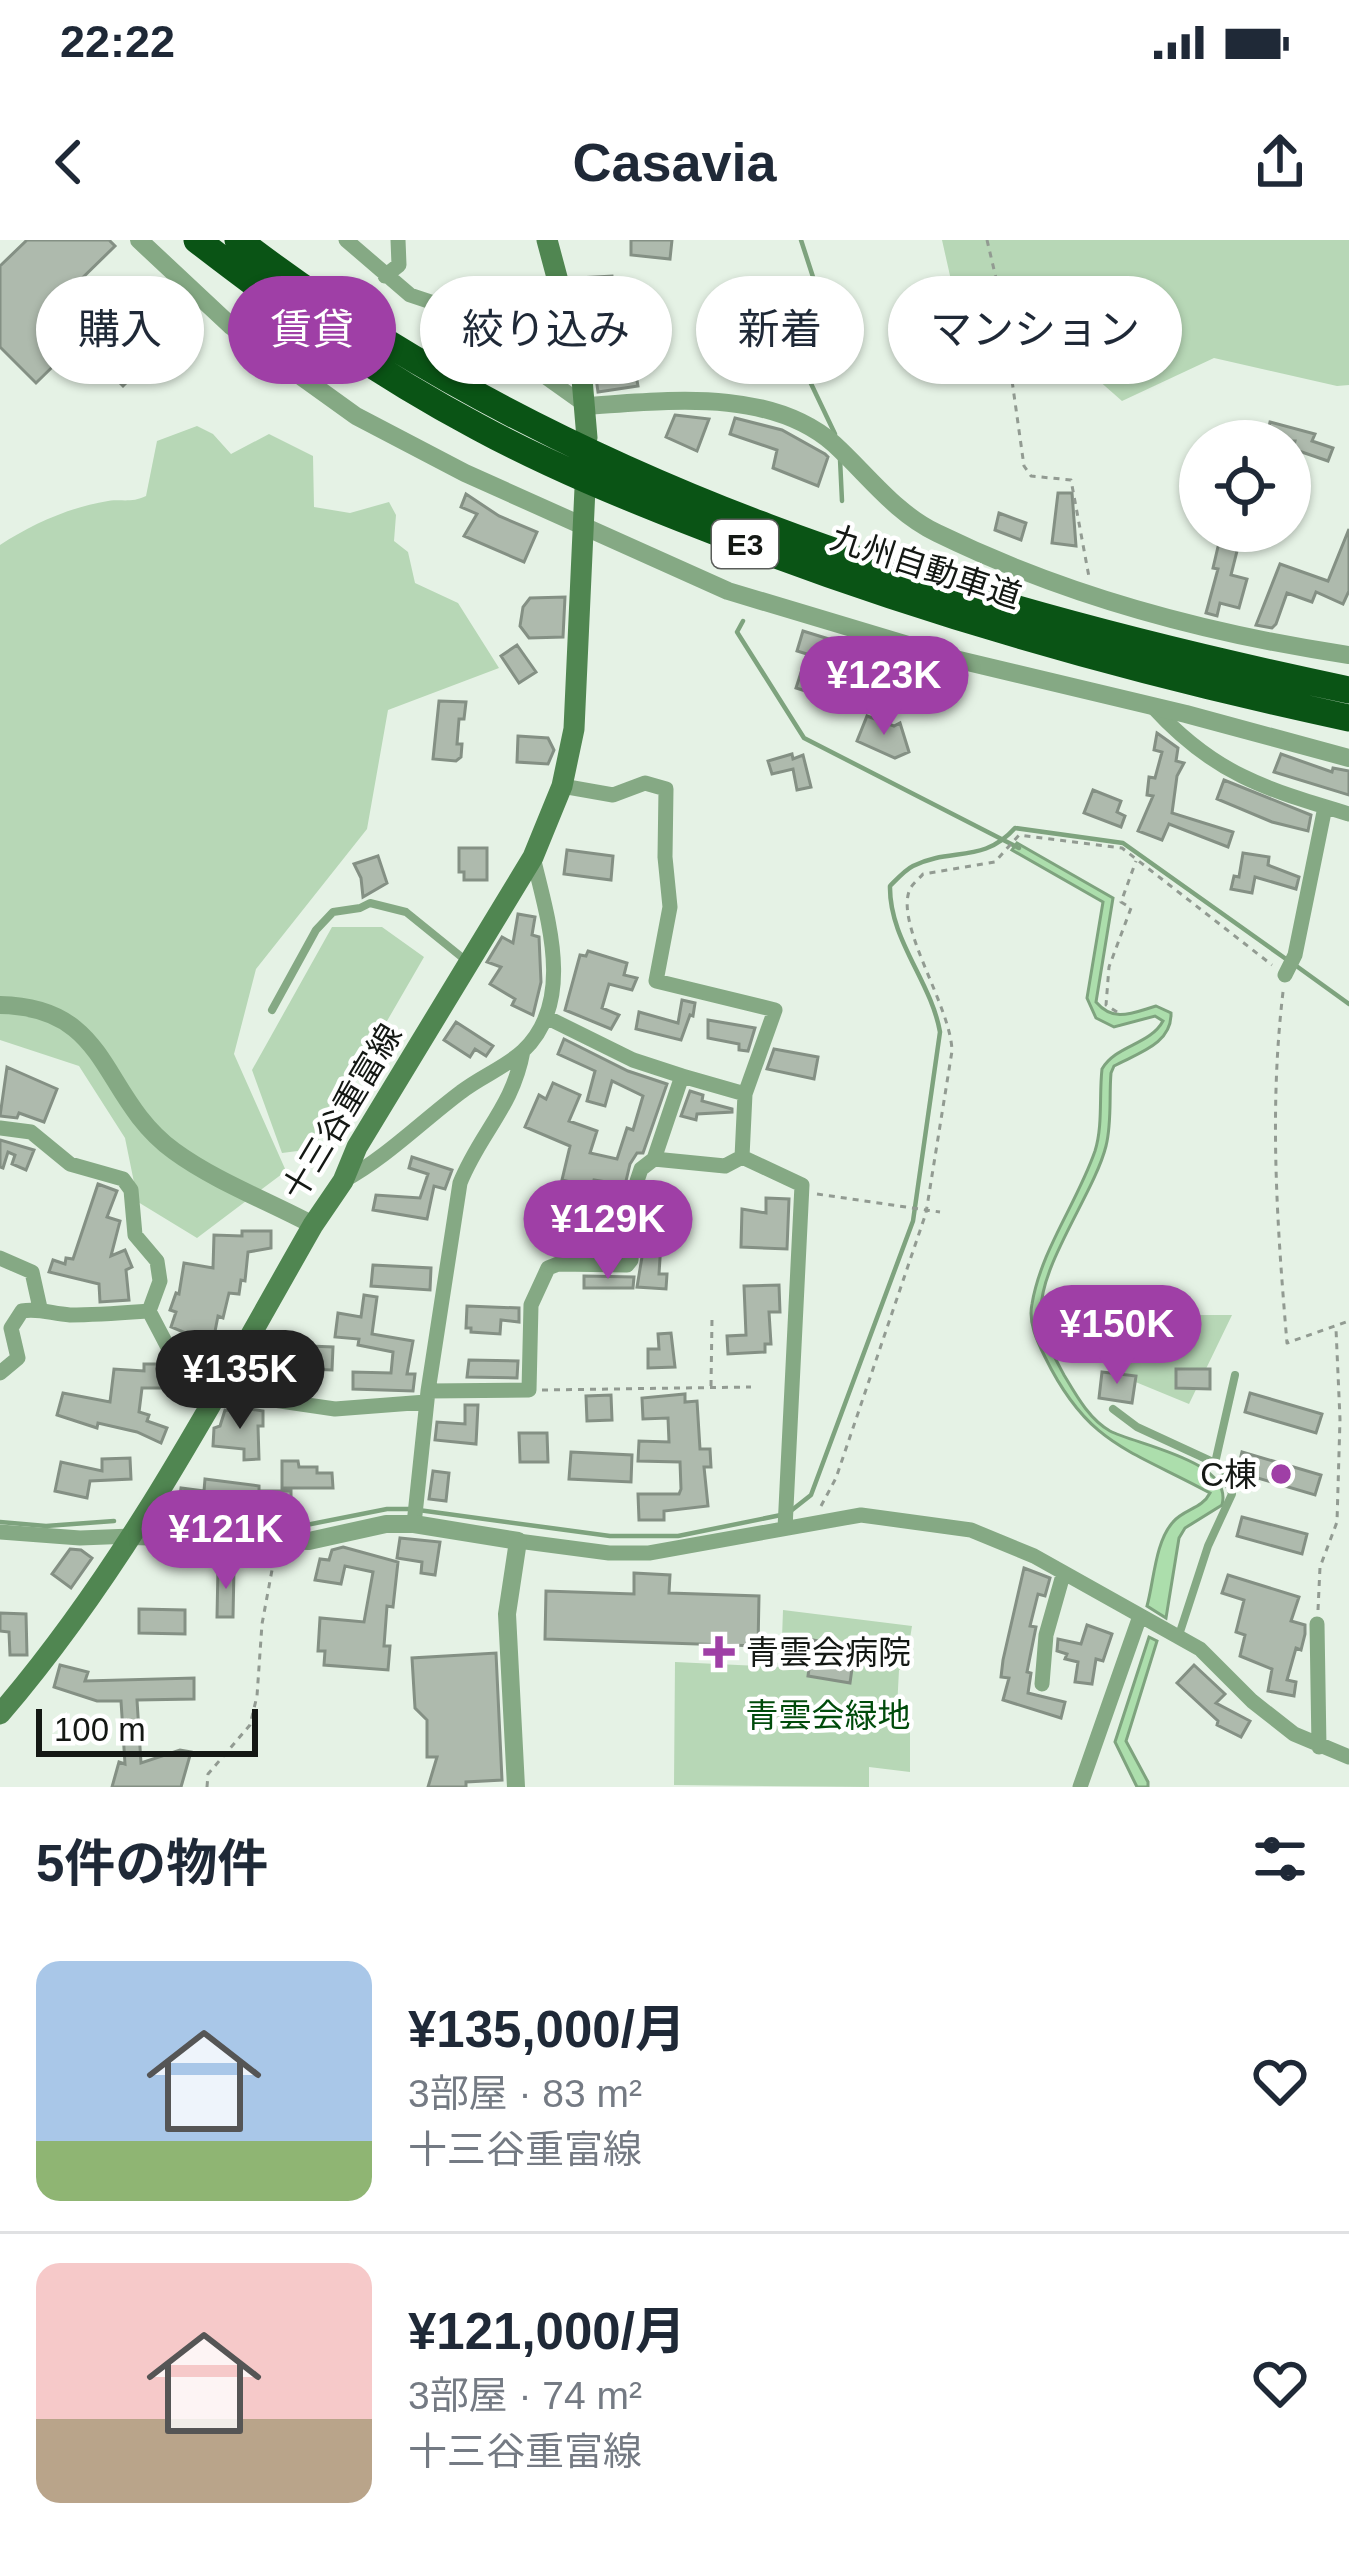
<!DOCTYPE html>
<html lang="ja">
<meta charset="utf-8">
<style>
:root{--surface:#fff;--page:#f6f6f7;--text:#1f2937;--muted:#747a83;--line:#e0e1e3;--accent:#9f3fa6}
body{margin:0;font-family:Arial,"Noto Sans JP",sans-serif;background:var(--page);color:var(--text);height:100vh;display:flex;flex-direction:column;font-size:45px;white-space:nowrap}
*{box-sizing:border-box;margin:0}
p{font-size:39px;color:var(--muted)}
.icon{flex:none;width:66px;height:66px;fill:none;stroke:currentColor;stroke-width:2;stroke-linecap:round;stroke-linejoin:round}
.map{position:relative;height:1547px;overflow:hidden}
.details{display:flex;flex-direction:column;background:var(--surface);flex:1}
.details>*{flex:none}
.hud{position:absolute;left:36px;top:36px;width:1278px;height:108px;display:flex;gap:24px}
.fabs{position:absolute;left:1179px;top:180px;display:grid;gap:24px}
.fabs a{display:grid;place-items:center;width:132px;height:132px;border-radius:50%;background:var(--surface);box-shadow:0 3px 9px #0004;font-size:60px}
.scale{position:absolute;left:36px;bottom:30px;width:222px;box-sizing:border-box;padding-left:12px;border:6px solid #141814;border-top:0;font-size:33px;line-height:42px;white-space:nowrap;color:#141814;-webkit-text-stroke:9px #fff;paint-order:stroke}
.price{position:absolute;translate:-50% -102px;padding:0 27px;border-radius:42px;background:var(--accent);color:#fff;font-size:39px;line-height:78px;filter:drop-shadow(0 3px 6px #0008)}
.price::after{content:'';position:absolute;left:50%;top:72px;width:36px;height:27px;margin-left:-18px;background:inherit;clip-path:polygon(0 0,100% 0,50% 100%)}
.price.selected{background:#222;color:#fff}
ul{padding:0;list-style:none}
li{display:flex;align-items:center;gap:36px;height:300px;padding:0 36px}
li+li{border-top:3px solid var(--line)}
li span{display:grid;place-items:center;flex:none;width:336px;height:240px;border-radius:24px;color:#555}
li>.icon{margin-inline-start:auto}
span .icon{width:144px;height:144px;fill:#fffc;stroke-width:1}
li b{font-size:51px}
h2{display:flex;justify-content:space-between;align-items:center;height:144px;padding:0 36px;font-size:51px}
.pill{padding:0 42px;border-radius:54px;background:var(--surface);box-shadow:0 3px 9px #0004;font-size:42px;line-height:108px}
.pill.selected{background:var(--accent);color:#fff}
.status{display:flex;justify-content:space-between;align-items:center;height:84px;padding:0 60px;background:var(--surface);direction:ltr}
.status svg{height:33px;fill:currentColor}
header{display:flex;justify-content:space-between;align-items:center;height:156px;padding:0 36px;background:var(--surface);font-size:54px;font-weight:700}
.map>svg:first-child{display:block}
.green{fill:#b7d7b6}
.water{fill:#acdeac;stroke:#7ea37e;stroke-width:3}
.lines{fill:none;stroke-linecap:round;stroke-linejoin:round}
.stream{stroke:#7ea37e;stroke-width:4.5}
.building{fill:#aebaad;stroke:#849084;stroke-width:3}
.path{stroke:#929b92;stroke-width:3;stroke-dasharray:6 6;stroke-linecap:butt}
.service{stroke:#85a984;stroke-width:8}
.minor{stroke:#85a984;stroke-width:15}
.tertiary{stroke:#85a984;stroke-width:18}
.secondary{stroke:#508651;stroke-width:21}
.motorway{stroke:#0a5415;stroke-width:27}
.poi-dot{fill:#9f3fa6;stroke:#fff;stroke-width:4.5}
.labels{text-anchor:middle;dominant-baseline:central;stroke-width:9;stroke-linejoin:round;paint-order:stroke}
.shield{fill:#fff;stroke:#5a5d5a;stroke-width:3}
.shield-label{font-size:30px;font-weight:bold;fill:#141814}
.street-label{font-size:33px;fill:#141814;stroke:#fff}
.poi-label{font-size:33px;fill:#141814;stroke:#fff;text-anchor:end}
.park-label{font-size:33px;fill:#004b0b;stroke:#fff}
</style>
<div class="status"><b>22:22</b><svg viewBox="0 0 49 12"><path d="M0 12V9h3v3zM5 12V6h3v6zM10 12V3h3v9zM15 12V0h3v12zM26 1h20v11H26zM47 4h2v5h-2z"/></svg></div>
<header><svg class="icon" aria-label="back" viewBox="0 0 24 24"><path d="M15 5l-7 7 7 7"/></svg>Casavia<svg class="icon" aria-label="share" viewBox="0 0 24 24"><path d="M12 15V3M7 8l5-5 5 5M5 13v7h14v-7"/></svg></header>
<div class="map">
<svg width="1349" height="1547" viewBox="0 0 1349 1547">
<rect width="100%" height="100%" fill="#e5f2e5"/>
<path class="green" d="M942,0h407v145l-12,1 -123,-28 -92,43 -33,-29 -136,-83z
M197,186l16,8 18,20 38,-20 44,22 1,51 36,6 39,-11 7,13 -2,26 14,11 7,31 43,20 41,65 -111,42 -21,119 -111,140 -22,85 52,117 -89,67 -59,-36 -13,-64 -46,-72 -79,-26v-495c32,-21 70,-38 108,-44 15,-2 24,2 38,-5l11,-55z
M332,687h50l42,30 -111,192 -31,4 -30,-83z
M1133,1075h99l-43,89 -68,-28z
M783,1370l129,16 -5,31 5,12 -13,1 -3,57 14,2v43l-41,-5v20l-195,-2 1,-123 106,5z"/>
<path class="water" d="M1017,603l96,55 -17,104c18,21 36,11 60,4l15,7c1,31 -33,40 -57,53l-3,7c-2,23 1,50 -5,73 -12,48 -69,122 -65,170 2,21 13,40 23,59 12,20 25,44 46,56 27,14 124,30 112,74l-37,23 -6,10 -13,80 -19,-12c7,-25 8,-64 26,-84 11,-13 29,-13 37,-29 -81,-44 -122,-48 -165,-136 -8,-16 -17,-35 -13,-53 9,-54 45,-101 63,-153 8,-25 4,-56 7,-82 14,-24 48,-24 61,-48l-8,-5 -41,11 -18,-9 -9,-20 16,-96 -91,-52z
M1149,1397l8,4 -31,100 22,41v5h-11l-22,-45z"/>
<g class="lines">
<path class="stream" d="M801,0l12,37 -12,71 4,23 30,63
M840,219l2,42
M743,381l-6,11 67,106 215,110
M1295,725l54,39
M792,1270l19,-15 102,-274 27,-189c-9,-51 -51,-93 -50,-146 7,-7 15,-16 23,-20 38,-19 70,-2 102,-38l108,15 163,116
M0,1282l46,4 68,-5
M157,1283l129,6 101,-20h24l199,27h68l103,-21"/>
</g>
<path class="building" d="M27,0h82l6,6 -48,47 30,30 -61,60 -36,-36v-81z
M631,0h41l-2,19 -39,-4z
M612,36l2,22 -34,3 -1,-23z
M616,76l8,32 -16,4 4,21 23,-4 3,17 -40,6 -6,-43 11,-2 -6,-27z
M107,109l27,26 -11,11 -27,-27z
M675,175l34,4 -12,32 -31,-14z
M735,178l47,12 43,24 3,3 -10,29 -45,-18 4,-18 -47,-16z
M1270,182l45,12 -3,7 21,7 -5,13 -35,-12 2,-8h-29z
M1058,253h14l4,53 -24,-3z
M466,254l33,22 38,16 -13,30 -60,-26 13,-22 -16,-7z
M999,273l27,10 -5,17 -26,-10z
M1349,289v62l-6,13 -27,-12 -4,10 -25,-9 -11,31 -4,4 -16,-3 24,-61 48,17z
M1221,294l19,5 -9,36 16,4 -8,29 -19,-5 -3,13 -11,-3 12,-44 -5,-1z
M565,357l-2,40 -34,1 -9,-12 3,-19 7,-9z
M803,391l52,16 -6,20 -8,-3 -10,35 -35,-11 11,-34 -10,-3z
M517,405l19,27 -17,11 -18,-27z
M439,461l27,1 -2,17h-5l-2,25h5l-1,13 -5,4 -23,-2z
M867,476l27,10 6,-3 9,29 -14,6 -38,-17z
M1157,493l21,15 -2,13 8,2 -7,13 -5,37 61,19 -5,15 -59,-23 -7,16 -24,-9 15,-35 -6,-1 2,-18 6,1 7,-26 -8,-2z
M518,496l30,2 6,12 -6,14 -31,-2z
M792,514l1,5 10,-4 8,32 -14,3 -4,-21 -21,5 -4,-13z
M1281,514l51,18 1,-4 16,3v24l-75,-23z
M1224,540l87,35 -3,16 -36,-9 -55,-23z
M1093,550l28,11 -4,11 8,4 -4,11 -37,-14z
M459,608h28v32h-23v-8h-5z
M567,610l46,6 -2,24 -47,-6z
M1243,613l26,4 -1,8 31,12 -3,12 -41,-12 -3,16 -21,-4 3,-13 5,1z
M378,616l9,27 -24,14 -2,-19 -7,-14z
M518,674l17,3 -3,18 7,2 2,45 -8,33 -21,-10 3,-6 -25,-15 11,-17 -14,-5 15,-25 11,6z
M588,711l39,12 -3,12 13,3 -5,12 -23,-6 -7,24 17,7 -8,14 -46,-19 15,-55 6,1z
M682,760l13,3 -2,13 -3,-1 -9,25 -45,-11 3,-17 39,11z
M708,780l47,8 -7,23 -9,-1v-6l-31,-6z
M456,782l37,24 -7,10 -11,-7 -5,8 -26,-17z
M564,799l64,32 39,13 -24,69h-6l-7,11 -5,21 -31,-5 -2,7 -30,-7 8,-34 -45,-19 14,-32 7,4 7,-16 27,12 -11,26 28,10 -7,22 27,6 10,-31 6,2 10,-34 -31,-15 -7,25 -18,-5 8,-30 -37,-17z
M774,809l44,8 -4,22 -47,-10z
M7,827l50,22 -13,33 -25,-9 -2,5 -17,-2z
M690,851l13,4 -1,6 30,8v3l-35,2 -1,6 -15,-4z
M0,900l34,10 -8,20 -14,-6 3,-9 -7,-3 -5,16 -3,-1z
M412,917l40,13 -7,19 -11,-3 -7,33 -54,-9 3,-15 44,3 8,-24 -19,-6z
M98,944l19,7 -10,26 13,4 -9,35 14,-6 7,17 -6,3 3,30 -29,2 -1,-18 -50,-12 4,-12 12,4 1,-6 7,1z
M654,946l19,4 -7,38 -4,-1 -3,47h8l-1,15 -29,-2 7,-42h3v-21z
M766,958l23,1 -2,50 -46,-2 1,-38 24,4z
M242,991h29v17l-23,4 -3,29 -4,-1 -2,14 -10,-1 -6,25 -5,-2 -9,46 -11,-2 -3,-4 3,-18 -27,-11 5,-15 -6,-2 6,-17 3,1 5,-31 29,5 1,-33 28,1z
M373,1025l58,3 -1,22 -59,-4z
M584,1036l50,1 -1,11h-49z
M779,1045l1,27h-11l2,32h-6v8l-37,2 -1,-18 19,-1 -2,-49z
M364,1055l13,2 -5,37 41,7 -6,33h8l-2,17 -60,-2v-17l38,1 2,-21 -35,-7 1,-6 -24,-2 3,-24 23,4z
M467,1066l52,2v14l-18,-2 -1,14 -29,-2v-4h-5z
M671,1093l4,34 -27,1v-19h11l-1,-15z
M309,1106l24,1 -1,23 -24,-1z
M469,1120l49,1 -1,17 -50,-1z
M144,1124h22l9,5v19h-33l-3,24 10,3 -2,6 20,7 -6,15 -24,-11 -39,-9 -1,5 -40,-13 6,-22 47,9 4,-33 30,2z
M1176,1129h34v20l-34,-1z
M1102,1132l34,4 -4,27 -33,-5z
M1250,1153l72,21 -6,19 -71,-21z
M685,1154v8l12,-1 3,48h10l1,18h-7l4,39 -44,5v9h-25l-1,-26h41l2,-5 -1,-27 -42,-1 1,-20 30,1 -1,-24 -25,1 -1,-21z
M611,1155l1,25 -25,1 -1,-25z
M465,1165h13l-2,39 -41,-4 2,-18 28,2z
M238,1167l25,4v15h-5l1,33 -15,1v-11l-31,-3 1,-18 6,-2 5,-16 13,1z
M519,1193h28l1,29h-28z
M571,1212l61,3 -1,27 -62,-3z
M1242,1212l79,23 -6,20 -74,-22 3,-7 -5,-2z
M130,1218l1,21 -41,2 -3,17 -32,-7 6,-29 41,9v-12z
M282,1221h16l1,6h18v6h15l1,15h-51z
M433,1231l16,2 -3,28 -17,-2z
M205,1239l54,7v5h32v15h-7v14h-20v-13l-44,-1v4l-20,-1v4l-22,-3 3,-22 23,3z
M1242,1277l65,17 -5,20 -65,-18z
M400,1298l40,4 -5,33 -14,-2 1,-11 -25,-4z
M343,1307l55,15 -5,45 -6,-1 -3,40h6l-2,24 -64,-5 1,-14h-7l2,-33 44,4 9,-50 -28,-6 -4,18 -26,-4 5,-21 9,1 3,-10z
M70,1309l11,1 11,8 -21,30 -19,-14z
M218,1328h16l-1,49h-16z
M1024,1328l26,10 -5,18 -7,-2 -8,32 6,1 -9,45 4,1 -3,20 37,9 -4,16 -58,-18 6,-22 -8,-1 2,-17z
M634,1333l36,2 -1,18 90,3 -1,50 -213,-7 1,-48 88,3z
M1228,1335l71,22 -8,24 14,4v9l-4,16 -5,-2 -9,32 9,2 -2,14 -26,-5 4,-22 -32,-13 5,-21 -9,-3 8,-32 -22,-7z
M139,1369l46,1v24l-46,-1z
M0,1373l26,1 1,41h-17l-1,-23 -9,-1z
M1087,1385l25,9 -9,27 -7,-2 -4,25 -17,-2 3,-20 -13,-3 2,-5 -10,-3 1,-12 23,5z
M813,1400l42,7 -5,36 -42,-7z
M496,1413l6,127 -36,2v5h-38l9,-30h-10v-37l-12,-12 -3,-50z
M60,1425l28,7 -3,9 109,-3v21l-57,1 4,63 39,-13 11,2 -10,35h-69l7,-25 6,2 -4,-63h-24l-43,-14z
M1194,1425l31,29 -9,9 34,18 -9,16 -24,-12 1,-4 -41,-38z"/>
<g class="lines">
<path class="path" d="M987,0l13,55 24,171 7,10 40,4 18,97
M1283,752c-14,118 -6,233 4,351l62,-22
M1117,772l-11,-7 3,-38 22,-59 -10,-6 15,-41
M817,954l123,18
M711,1146l1,-67
M542,1150l209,-3
M821,1266l15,-28 90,-265 26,-162c-1,-45 -58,-127 -42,-162 3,-6 9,-10 13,-15l72,-12 24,-27 103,13 150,117
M1318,1370l2,-43 17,-45 3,-103 -4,-90
M207,1547l1,-13 42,-49 7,-29 5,-72 13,-70"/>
<path class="service" d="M272,770l44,-80 17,-18 27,-4 10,-5 36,9 63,51
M1113,1169l24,18 78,36 11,14 6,17 -24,52 -29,89
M1215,1223l20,-88"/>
<path class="minor" d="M346,0l64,55 39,13 137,98
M385,36l14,-11 -1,-25
M1153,467c61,67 112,82 196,107
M562,546l51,9 32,-12 21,6 -1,68 5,50 -14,74 119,29 -30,84
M1285,735l10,-20 30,-148
M548,778l85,42 49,16 -28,83 71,7 17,-9 60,28 -17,343
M682,836l63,18 -3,63
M0,888l31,4 39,32 53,15 8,11 4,45 22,26 3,20 -11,30
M343,941c44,-24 78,-59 118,-89 19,-15 45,-25 62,-41 53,-50 24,-134 10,-194
M0,1018l32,14 8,36
M0,1133l18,-15 -7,-30 11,-17c18,-3 30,3 48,4 27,0 52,-2 79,-4l22,42 13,8 20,29 131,19 91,-7
M428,1151l101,-1 2,-85 17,-37 10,-4 69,1 4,-5 6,-79 4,-12 13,-10
M414,1284l14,-133 32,-208c20,-50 53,-76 63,-132
M0,1292l80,6 52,-2
M518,1301l91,12h40l212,-38 110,15 63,26 166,93 52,52 42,33 55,23
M1317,1384l2,123
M1042,1444l4,-49 17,-60
M1080,1547l60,-171"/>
<path class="tertiary" d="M139,0l92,86 125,90 109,57 263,118 227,68 231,55 163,44
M586,166c79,-5 183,-19 248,38 34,31 61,69 103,89 129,63 271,101 412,122
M0,765c112,2 99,91 174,146 41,30 94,50 139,74
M132,1296l177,5 77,-17h28l104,17 -11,73 9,173"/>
<path class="secondary" d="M547,0l34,127 6,71
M0,1474c127,-148 217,-321 313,-489l30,-44 14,-34 176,-290 29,-71 12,-57 11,-241"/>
<path class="motorway" d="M197,0c89,69 181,134 281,187 72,39 148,70 225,100 209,83 426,144 646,191
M238,0c321,247 719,368 1111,450"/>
</g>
<g class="poi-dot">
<circle cx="1281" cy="1234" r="12"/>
<path d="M713 1394h12v12h12v12h-12v12h-12v-12h-12v-12h12z"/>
</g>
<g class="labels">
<rect class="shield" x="712" y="280" width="66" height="48" rx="9"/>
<g class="shield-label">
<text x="745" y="304">E3</text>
</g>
<g class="street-label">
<text transform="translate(926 327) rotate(18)">九州自動車道</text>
<text transform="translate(342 872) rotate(-59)">十三谷重富線</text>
</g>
<g class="poi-label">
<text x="1257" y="1234">C棟</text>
<text x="746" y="1412" text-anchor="start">青雲会病院</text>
</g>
<g class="park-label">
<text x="828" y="1475">青雲会緑地</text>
</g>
</g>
</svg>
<div class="fabs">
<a><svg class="icon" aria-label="locate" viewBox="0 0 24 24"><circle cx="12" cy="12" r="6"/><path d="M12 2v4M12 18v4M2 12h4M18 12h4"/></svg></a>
</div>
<div class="scale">100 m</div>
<b class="price" style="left:884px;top:498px">¥123K</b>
<b class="price" style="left:608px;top:1042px">¥129K</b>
<b class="price" style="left:1117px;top:1147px">¥150K</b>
<b class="price selected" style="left:240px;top:1192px">¥135K</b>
<b class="price" style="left:226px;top:1352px">¥121K</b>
<div class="hud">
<a class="pill">購入</a>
<a class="pill selected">賃貸</a>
<a class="pill">絞り込み</a>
<a class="pill">新着</a>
<a class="pill">マンション</a>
</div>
</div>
<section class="details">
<h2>5件の物件<svg class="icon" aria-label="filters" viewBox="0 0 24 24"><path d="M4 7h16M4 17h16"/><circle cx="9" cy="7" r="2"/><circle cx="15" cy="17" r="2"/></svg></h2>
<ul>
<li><span style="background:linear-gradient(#a9c7e8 75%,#8fb573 0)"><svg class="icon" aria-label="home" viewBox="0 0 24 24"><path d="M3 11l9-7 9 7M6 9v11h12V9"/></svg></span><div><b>¥135,000/月</b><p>3部屋 · 83 m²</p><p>十三谷重富線</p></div><svg class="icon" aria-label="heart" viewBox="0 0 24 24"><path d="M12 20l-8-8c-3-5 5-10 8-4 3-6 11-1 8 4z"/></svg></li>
<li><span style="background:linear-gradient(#f6c9c9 65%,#b9a48a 0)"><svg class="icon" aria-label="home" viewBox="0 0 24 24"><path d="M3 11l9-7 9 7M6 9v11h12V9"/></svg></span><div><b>¥121,000/月</b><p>3部屋 · 74 m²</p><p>十三谷重富線</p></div><svg class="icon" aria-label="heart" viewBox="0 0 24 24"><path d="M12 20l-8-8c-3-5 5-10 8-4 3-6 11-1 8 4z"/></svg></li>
</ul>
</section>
